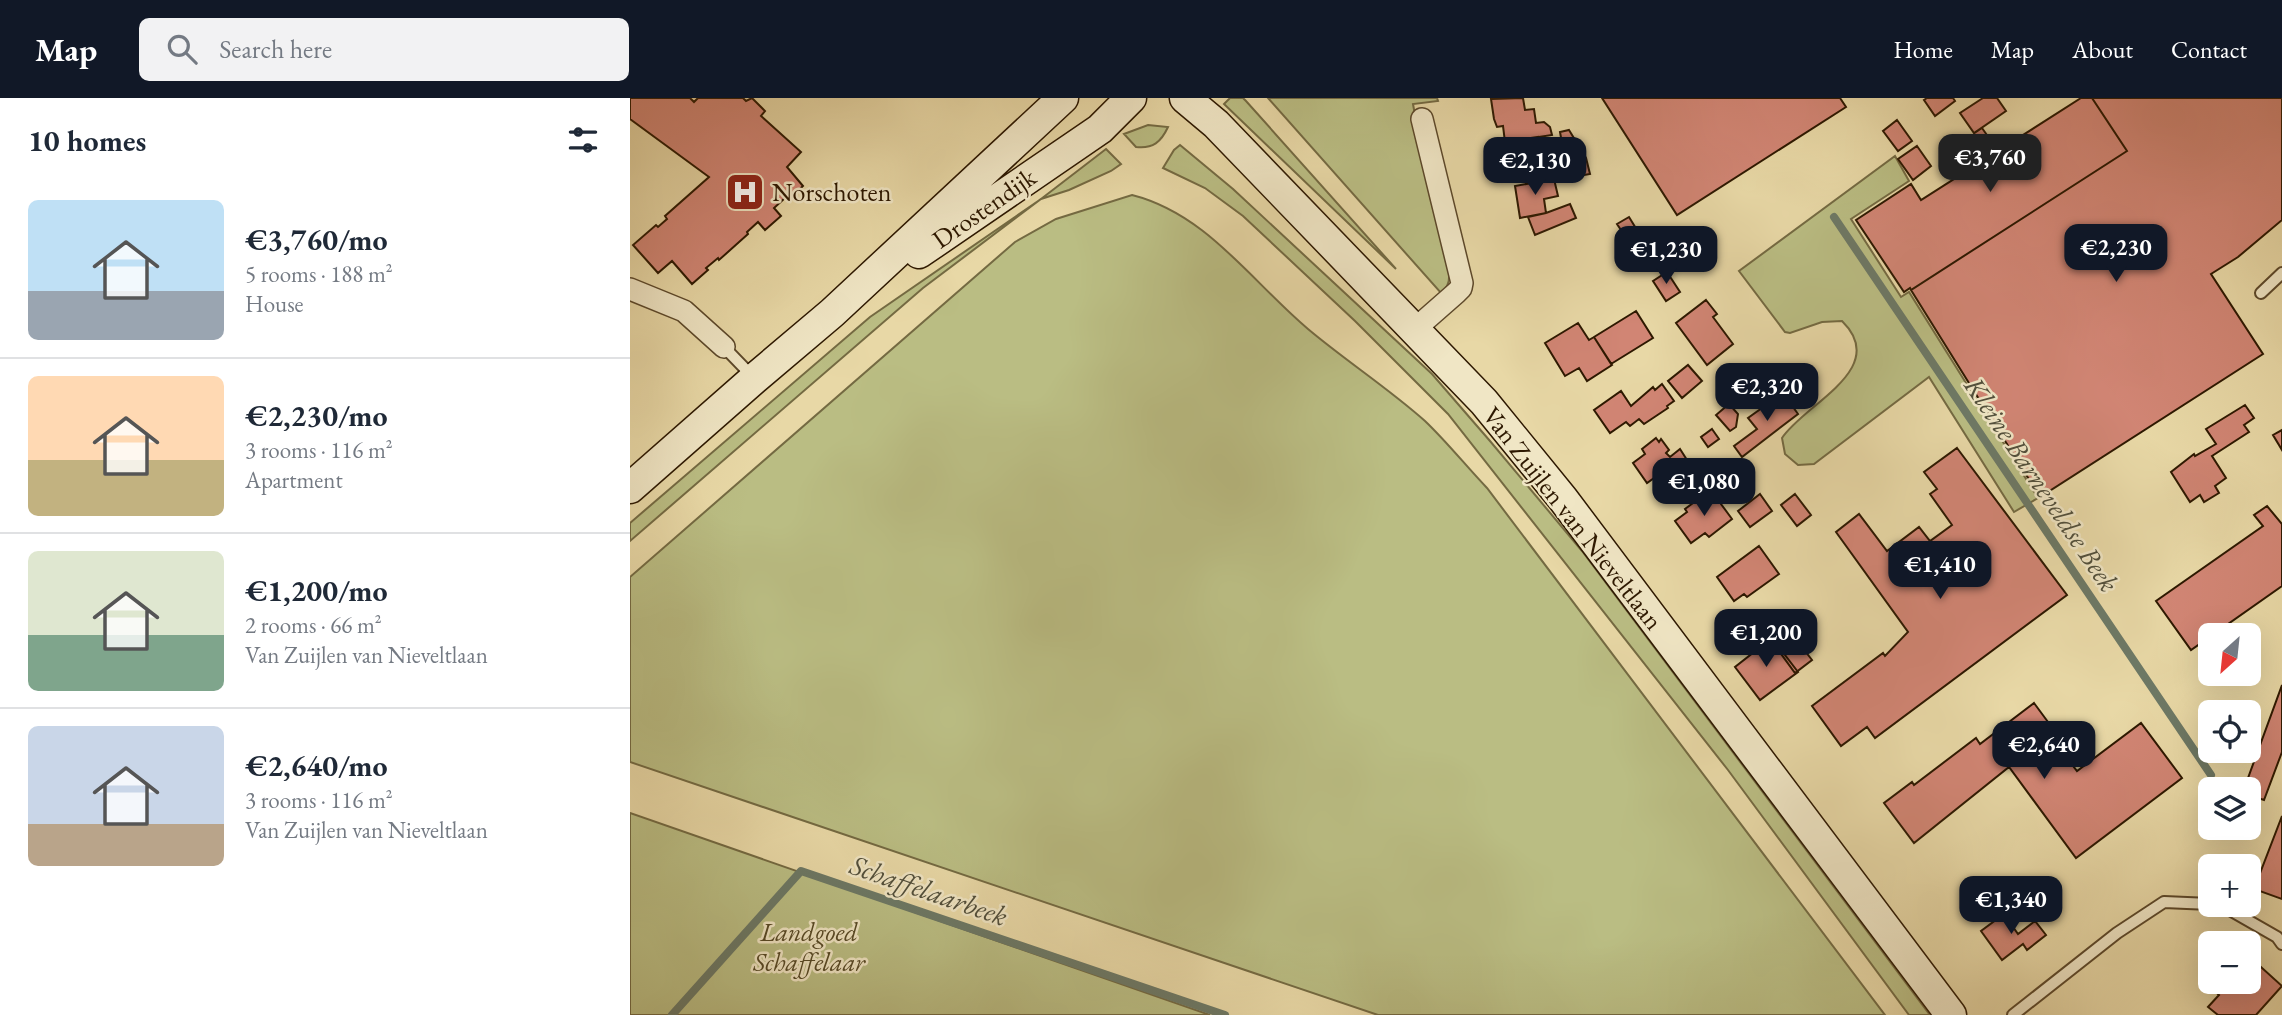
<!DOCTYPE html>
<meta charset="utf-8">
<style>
:root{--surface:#fff;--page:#f2f2f3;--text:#1f2937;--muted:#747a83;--line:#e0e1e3;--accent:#111827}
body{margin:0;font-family:"EB Garamond",serif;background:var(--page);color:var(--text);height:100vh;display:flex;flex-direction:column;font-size:26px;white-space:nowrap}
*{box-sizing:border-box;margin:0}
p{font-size:23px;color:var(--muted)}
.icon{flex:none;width:38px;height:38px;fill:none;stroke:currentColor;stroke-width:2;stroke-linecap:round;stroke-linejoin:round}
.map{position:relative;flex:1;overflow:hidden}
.side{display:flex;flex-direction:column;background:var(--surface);width:630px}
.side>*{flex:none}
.needle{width:46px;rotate:207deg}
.tools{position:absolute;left:1568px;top:525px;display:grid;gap:14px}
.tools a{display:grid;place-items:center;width:63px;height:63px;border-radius:10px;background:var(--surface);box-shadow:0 7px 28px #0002;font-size:35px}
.price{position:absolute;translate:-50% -60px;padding:0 16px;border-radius:14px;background:var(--accent);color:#fff;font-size:23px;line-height:46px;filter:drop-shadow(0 2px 4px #0008)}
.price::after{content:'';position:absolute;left:50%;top:42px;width:21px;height:16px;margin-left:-10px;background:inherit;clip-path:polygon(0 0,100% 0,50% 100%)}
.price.on{background:#222;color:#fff}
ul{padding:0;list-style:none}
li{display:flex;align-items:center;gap:21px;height:175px;padding:0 28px}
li+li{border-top:2px solid var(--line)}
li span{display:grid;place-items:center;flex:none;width:196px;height:140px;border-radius:10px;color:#555}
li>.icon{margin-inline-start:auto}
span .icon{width:84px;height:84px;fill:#fffc;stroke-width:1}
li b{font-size:30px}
h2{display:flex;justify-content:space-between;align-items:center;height:84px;padding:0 28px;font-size:30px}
header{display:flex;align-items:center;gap:42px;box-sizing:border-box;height:98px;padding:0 35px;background:var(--accent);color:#fff}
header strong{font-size:33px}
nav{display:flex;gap:38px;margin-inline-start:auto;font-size:24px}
.search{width:490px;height:63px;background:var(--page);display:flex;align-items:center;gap:18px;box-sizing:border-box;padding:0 24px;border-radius:10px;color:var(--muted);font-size:26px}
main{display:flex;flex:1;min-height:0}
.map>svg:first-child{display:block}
.green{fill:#babd83;stroke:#746a42;stroke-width:2}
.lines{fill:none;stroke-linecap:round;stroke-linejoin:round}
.stream{stroke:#6d7966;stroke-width:8}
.building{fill:#d18574;stroke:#2d1800;stroke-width:2}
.service-casing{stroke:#5c482a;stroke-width:14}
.minor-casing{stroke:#5c482a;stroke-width:24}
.secondary-casing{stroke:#2d1800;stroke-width:33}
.service{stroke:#f0e6c5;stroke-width:10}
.minor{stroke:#f0e6c5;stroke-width:21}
.secondary{stroke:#f0e6c5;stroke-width:30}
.labels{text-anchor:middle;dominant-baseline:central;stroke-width:5;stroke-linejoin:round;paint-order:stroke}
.poi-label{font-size:26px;fill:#2d1800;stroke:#f0e6c5;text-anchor:start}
.street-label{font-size:26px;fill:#2d1800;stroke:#f0e6c5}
.park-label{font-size:26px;font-style:italic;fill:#574a27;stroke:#f0e6c5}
.water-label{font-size:28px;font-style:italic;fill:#52503c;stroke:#f0e6c5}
</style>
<header>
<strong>Map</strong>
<div class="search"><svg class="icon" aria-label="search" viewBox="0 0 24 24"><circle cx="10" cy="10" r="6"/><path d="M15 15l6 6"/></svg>Search here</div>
<nav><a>Home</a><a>Map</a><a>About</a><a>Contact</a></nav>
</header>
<main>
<section class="side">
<h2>10 homes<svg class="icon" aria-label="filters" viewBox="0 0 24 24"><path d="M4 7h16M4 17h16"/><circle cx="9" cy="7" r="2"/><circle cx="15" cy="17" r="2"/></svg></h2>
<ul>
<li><span style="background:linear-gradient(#bfe0f5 65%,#9aa5b1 0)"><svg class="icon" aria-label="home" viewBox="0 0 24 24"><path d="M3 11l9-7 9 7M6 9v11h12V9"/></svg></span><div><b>€3,760/mo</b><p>5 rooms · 188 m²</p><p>House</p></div></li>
<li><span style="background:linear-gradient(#ffd9b3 60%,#c2b280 0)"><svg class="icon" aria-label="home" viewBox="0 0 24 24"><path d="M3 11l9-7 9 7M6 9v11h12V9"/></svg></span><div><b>€2,230/mo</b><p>3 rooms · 116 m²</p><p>Apartment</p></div></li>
<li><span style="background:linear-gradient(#dfe7d0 60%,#7fa58c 0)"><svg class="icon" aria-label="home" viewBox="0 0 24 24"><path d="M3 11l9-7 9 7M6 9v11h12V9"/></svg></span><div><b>€1,200/mo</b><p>2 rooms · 66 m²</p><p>Van Zuijlen van Nieveltlaan</p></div></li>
<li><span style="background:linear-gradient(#c9d6e8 70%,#b9a48a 0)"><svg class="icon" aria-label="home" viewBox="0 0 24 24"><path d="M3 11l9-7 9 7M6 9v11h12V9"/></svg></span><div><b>€2,640/mo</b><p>3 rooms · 116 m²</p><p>Van Zuijlen van Nieveltlaan</p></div></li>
</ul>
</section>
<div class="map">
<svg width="1652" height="917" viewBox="0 0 1652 917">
<rect width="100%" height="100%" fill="#e8d8a6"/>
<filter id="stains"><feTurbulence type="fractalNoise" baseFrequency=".00286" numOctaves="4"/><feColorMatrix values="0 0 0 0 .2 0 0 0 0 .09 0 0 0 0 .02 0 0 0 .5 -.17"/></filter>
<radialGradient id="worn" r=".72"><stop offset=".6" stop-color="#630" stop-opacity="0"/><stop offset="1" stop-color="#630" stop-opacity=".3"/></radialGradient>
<path class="green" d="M600,0h13l3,3 150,168 -172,-165z
M638,0h169l1,3 -25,3 16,88 20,80c1,9 -1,16 -8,21z
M518,27l20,2c-7,15 -15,22 -32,20l-12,-13z
M550,47l53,44 199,185 58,67 92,110 348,464h-21l-181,-245 -280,-356 -93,-93 -112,-105 -38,-28 -42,-20 11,-18z
M476,51l15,15 -10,7 -42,19 -28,9 -118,89 -293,253v-18l240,-206 171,-118z
M1265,58l14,25 -58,38 50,78 8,-5 129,206 -24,14 -85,-135 -115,87 -16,1 -13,-11 -3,-16c22,-34 109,-69 60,-117l-20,1 -32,11 -5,-1 -46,-61z
M502,97c75,19 119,86 176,134 38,32 80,59 117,92 22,21 41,45 62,67l398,527h-507l-748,-253v-185l385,-335 41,-23z
M0,715l580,202h-580z"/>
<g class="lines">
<path class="stream" d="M1204,119l377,558
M42,917l129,-144 424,144"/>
</g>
<path class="building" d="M0,0h60l4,4 4,-4h45l3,3 6,-3 13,13 -4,5 40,36 -14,15 16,19 -15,14 -2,-3 -12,11 7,8 -16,14 -7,-8 -11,10 1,2 -29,26 -1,-2 -12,10 2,2 -16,14 -20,-23 -14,12 -25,-28 23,-20 2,2 9,-8 -2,-3 44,-39 -79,-58z
M893,0l2,12 9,-1 2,14 8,-1 6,5 2,8 -47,7 -2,-16 -6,1 -3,-8 -3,-20z
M972,0h238l6,9 -169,108z
M1297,0h26l2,3 -20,15 -11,-16z
M1353,0h14l9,13 -32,22 -14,-20z
M1451,0h11l35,53 -216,139 -1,-2 -6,4 -48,-72 55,-36 10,16z
M1462,0h190v122l-44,37 -27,17 52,80 -223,143 -129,-207 216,-139z
M1267,22l15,21 -14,10 -15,-20z
M1352,30l7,10 -24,17 -7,-11z
M939,32l17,28 4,16 -35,6 -4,-17 14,-3 -5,-28z
M908,39l4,28 -32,5 -5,-28z
M1287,48l14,20 -18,14 -15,-21z
M924,81l4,17 -14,3 2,14 -26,5 -5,-32z
M940,106l6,14 -41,17 -7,-18 18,-4z
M999,119l11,18 -11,7 -12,-18z
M1037,174l13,20 -14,9 -13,-20z
M1076,202l11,14 -4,3 20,27 -26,21 -31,-42z
M1006,213l17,27 -42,26 -17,-27z
M948,225l11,17 5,-3 18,28 -25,16 -8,-13 -14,8 -20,-33z
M1058,267l14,16 -20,17 -14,-17z
M1032,286l12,17 -7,5 1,2 -24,16 -5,-5 -9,7 -4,-4 -16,11 -16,-23 27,-19 10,15 22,-19 2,3z
M1153,295l15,21 -56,43 -8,-11 23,-17 -9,-11z
M1099,306l9,10 -2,13 -6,4 -14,-16z
M1615,307l9,13 -10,7 5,7 -37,24 14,22 -11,8 4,7 -15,9 -4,-7 -10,7 -19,-30 23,-18 1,2 21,-12 -10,-15z
M1082,331l7,10 -11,8 -7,-10z
M1652,332v20l-9,-15z
M1026,340l3,4 2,-3 8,11 -3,3 4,4 10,-8 7,11 -23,16 -3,-3 -14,10 -14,-20 12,-9 -3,-5z
M1327,350l110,147 -192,143 -8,-11 -26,19 -29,-40 71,-53 2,3 23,-24 -72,-100 23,-18 28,37 32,-24 11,14 22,-16 -22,-31 7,-5 -13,-17z
M1078,394l10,4 3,8 11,15 -23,18 -4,-4 -14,10 -16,-22 12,-9 -2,-3z
M1130,396l12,17 -22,16 -12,-16z
M1165,396l16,21 -14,11 -16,-21z
M1637,408l15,18v62l-91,64 -35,-49 107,-75 -9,-11z
M1129,448l20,28 -32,23 -3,-3 -10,7 -17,-24z
M1151,522l31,40 -17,13 -30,-41z
M1142,540l26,34 -38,28 -25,-33z
M1652,587v67l-18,48 -15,-5v-6h-5z
M1404,605l28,38 -5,4 20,26 64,-48 41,55 -106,80 -67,-91 -95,76 -30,-40 28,-21 2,3 62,-47 4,6z
M1652,718v83l-28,-10z
M1374,816l14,20 17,-13 11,14 -19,15 -4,-6 -21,16 -21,-29z
M1621,860l31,28 -26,29h-38l-10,-8 11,-12 -12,-11 3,-3 39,1v-21z"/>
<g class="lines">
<defs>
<path id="service" d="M1631,195l21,-20
M94,249l30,31
M1591,807l56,32 5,7
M1383,917l104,-82 47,-31 46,2"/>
<path id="minor" d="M0,191l54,22 40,36
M785,231l41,-36 5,-5 1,-5 -40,-164"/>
<path id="secondary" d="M555,0l31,26 268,278 79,97 388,516
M289,155l181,-124 31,-31
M0,390l124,-109 78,-66 231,-215"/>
</defs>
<use href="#service" class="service-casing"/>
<use href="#minor" class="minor-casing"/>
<use href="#secondary" class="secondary-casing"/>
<use href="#service" class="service"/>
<use href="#minor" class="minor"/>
<use href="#secondary" class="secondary"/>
</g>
<defs>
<symbol id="hospital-square" viewBox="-11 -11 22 22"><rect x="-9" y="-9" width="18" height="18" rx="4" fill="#8f2418" stroke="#f0e6c5"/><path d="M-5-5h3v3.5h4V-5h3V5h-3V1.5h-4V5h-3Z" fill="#fff"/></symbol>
</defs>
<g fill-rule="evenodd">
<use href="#hospital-square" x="93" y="72" width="44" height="44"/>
</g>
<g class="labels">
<g class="poi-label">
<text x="142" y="94">Norschoten</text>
</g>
<g class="street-label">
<text transform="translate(354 110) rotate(-35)">Drostendijk</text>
<text transform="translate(943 420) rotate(52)">Van Zuijlen van Nieveltlaan</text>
</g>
<g class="park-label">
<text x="179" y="834">Landgoed<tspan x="179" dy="30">Schaffelaar</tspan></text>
</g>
<g class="water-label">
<text transform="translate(1412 386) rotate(56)">Kleine Barneveldse Beek</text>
<text transform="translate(299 792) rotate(19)">Schaffelaarbeek</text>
</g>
</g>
<rect width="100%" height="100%" filter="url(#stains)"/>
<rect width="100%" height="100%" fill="url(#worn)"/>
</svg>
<div class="tools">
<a><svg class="needle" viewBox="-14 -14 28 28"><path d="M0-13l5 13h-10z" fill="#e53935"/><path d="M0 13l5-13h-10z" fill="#747a83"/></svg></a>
<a><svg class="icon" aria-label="locate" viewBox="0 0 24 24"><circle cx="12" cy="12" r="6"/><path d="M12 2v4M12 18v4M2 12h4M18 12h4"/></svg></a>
<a><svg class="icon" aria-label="layers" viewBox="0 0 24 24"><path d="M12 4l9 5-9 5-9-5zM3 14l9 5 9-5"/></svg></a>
<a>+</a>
<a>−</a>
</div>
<b class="price on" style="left:1360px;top:96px">€3,760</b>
<b class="price" style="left:905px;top:99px">€2,130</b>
<b class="price" style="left:1486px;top:186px">€2,230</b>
<b class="price" style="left:1036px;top:188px">€1,230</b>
<b class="price" style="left:1137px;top:325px">€2,320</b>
<b class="price" style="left:1074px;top:420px">€1,080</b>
<b class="price" style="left:1310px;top:503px">€1,410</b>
<b class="price" style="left:1136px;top:571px">€1,200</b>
<b class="price" style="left:1414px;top:683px">€2,640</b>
<b class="price" style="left:1381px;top:838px">€1,340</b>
</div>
</main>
